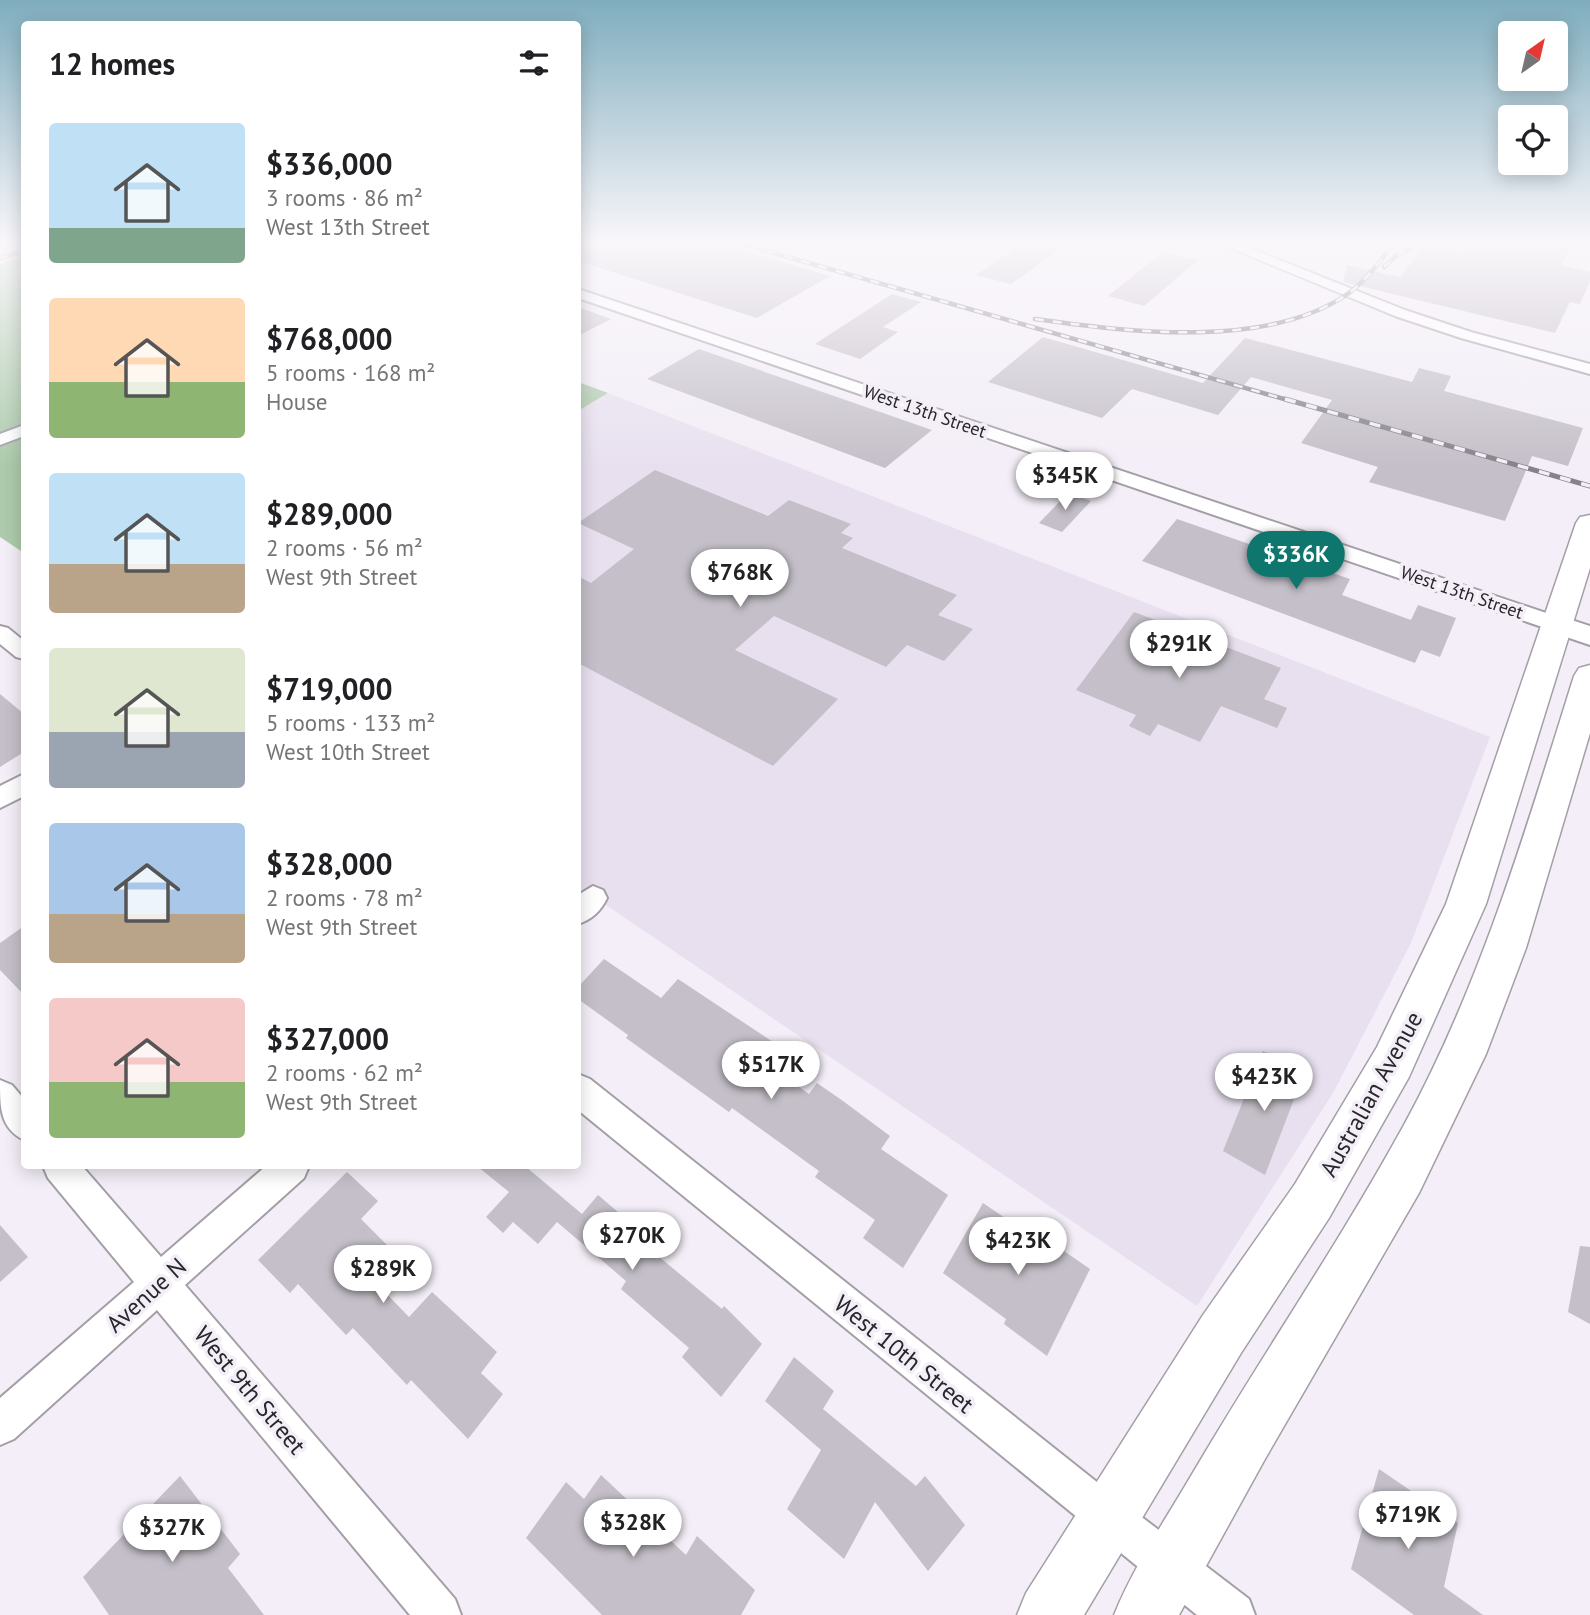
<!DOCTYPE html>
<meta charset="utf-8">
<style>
:root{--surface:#fff;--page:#f2f2f2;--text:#202124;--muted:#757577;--accent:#0f766e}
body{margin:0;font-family:"PT Sans",sans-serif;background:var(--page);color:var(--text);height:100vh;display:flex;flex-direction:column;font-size:26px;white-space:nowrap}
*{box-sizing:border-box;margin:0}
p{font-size:23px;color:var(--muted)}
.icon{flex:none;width:38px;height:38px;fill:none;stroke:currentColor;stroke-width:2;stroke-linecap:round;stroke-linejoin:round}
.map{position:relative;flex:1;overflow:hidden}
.drawer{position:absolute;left:21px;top:21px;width:560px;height:1148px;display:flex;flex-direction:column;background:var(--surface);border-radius:7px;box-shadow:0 4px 18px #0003}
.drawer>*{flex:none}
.needle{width:46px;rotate:34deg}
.buttons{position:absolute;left:1498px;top:21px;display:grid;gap:14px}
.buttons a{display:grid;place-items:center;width:70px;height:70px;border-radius:7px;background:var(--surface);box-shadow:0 4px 18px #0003;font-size:35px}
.price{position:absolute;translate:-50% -60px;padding:0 16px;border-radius:24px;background:#fff;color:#222;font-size:23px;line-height:46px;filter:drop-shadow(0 2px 4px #0008)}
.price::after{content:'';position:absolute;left:50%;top:42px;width:21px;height:16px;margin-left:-10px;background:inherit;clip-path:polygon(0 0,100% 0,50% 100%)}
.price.on{background:var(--accent);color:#fff}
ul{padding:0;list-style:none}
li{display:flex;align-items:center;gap:21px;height:175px;padding:0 28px}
li span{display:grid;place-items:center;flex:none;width:196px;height:140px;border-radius:7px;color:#555}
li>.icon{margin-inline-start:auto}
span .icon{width:84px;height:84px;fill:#fffc;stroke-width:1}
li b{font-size:30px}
h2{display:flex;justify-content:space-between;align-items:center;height:84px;padding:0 28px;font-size:30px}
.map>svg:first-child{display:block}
.built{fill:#e8e0ef}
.green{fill:#adcbac}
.building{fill:#c4bfc8}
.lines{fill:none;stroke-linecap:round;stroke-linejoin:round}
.minor-casing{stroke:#a49fa7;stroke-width:4}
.tertiary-casing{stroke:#a49fa7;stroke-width:4}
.secondary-casing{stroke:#a49fa7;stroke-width:3}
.minor{fill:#fff;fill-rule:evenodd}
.tertiary{fill:#fff;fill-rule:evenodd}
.secondary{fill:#fff;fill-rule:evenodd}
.rail-far1-casing{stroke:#858288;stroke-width:4.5}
.rail-casing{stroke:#858288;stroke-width:5}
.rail-far1{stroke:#f3eef7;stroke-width:2.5;stroke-dasharray:9;stroke-linecap:butt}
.rail{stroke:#f3eef7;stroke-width:3.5;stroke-dasharray:11;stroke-linecap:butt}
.labels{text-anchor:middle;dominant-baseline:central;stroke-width:7;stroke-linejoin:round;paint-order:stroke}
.far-street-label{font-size:18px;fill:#28272a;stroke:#f3eef7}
.near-street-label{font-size:24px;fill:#28272a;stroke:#f3eef7}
</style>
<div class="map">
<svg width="1590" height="1615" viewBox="0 0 1590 1615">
<rect width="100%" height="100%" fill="#f3eef7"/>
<path class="built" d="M608,393l882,344 -79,206 -78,150 -136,213 -619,-420v-475z"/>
<path class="green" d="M24,256v297l-24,-16v-273z
M578,382l30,11 -30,18z"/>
<path class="building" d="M586,241h123l121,35 -73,42 -179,-57v-16z
M1026,241h45l-60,43 -35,-9z
M1464,241h110l-13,24 29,7v10l-10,22 -10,-2 -15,31 -212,-51 4,-17 53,12 25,-32 38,8z
M1163,252l35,8 -54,46 -36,-10z
M892,294l29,8 -38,25 15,5 -38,27 -45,-15z
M578,307l33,12 -33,17z
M1043,337l160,46 42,-45 167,44 7,-14 32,8 -7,15 139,37 -15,38 -36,-10 -27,65 -136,-39 9,-15 -77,-24 31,-43 -81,-23 -33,38 -86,-26 -30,29 -114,-36z
M699,349l233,81 -47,38 -238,-89z
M655,470l113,46 21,-16 62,24 -10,9 12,5 -11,10 115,47 -19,20 35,14 -29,32 -37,-16 -21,22 -112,-51 -39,34 103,49 -65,67 -195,-103v-87l13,7 43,-34 -56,-26z
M1068,493l23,8 -29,31 -23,-9z
M1177,519l173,60 -8,16 69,25 7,-15 38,13 -16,39 -19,-7 -6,13 -273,-102z
M1134,612l147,56 -17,31 23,9 -10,20 -56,-22 -21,36 -42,-18 -8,12 -21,-10 7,-11 -60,-25z
M0,694l24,20v38l-24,15z
M24,926v69l-24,-25v-27z
M604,959l57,39 17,-19 110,73 -13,18 34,24 8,-11 26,18 47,35 -9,13 67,46 -45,73 -40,-30 12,-18 -60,-43 4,-6 -87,-63 -3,4 -103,-74 2,-3 -50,-36v-12z
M1263,1051l41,22 -39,102 -42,-24z
M477,1166h48l57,48 16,-19 47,40 -5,6 82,68 2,-3 38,38 -41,53 -39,-40 7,-9 -68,-59 5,-8 -69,-59 -19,22 -25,-22 -10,11 -17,-16 23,-25z
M347,1172l31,29 -17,18 40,40 -24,25 32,33 23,-25 65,60 -16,21 22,21 -35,45 -57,-59 -4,5 -54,-57 -7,7 -48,-51 -8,9 -32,-33z
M983,1203l62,42 3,-5 42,29 -43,87 -43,-32 2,-5 -63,-46z
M0,1225l28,32 -28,25z
M1580,1246l10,1v77l-22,-12z
M794,1357l40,34 -11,18 93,77 9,-10 40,49 -37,46 -53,-69 -31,57 -57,-50 34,-59 -56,-49z
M1379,1469l79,54 -14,64 39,28h-69l-63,-46z
M601,1475l85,80 11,-19 58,54 -14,25h-139l-76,-77 40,-56 18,17z
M180,1476l60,78 -12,14 36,47h-155l-26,-38z"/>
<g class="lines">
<defs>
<path id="minor" d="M1214,241h18l173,69 66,22 119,32v10l-129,-36 -66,-22z
M578,289l986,330 3,5 -3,5h-16l-970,-331z
M24,425v11l-24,9v-11z
M0,626l8,2 16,13v18l-8,-2 -16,-13z
M24,774v22l-24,12v-22z
M593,886l10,4 4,8c-6,13 -16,22 -29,26v-29z
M578,1074l12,5 532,423 127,97 6,16h-58l-619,-505z
M0,1080l12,5 12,14v41c-24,-12 -24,-32 -24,-60z
M43,1166h39l79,91 105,-91h43l-5,12 -119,107 270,314 6,16h-51l-253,-305 -143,129 -14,6v-47l134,-116 -86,-104z"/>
<path id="tertiary" d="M1556,615l34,11v19l-44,-15 -4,-6 4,-6z"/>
<path id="secondary" d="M1590,515v53l-104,336 -77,173 -80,141 -88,135 -157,262h-67l9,-22 177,-278 92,-131 82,-137 69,-143 130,-381 4,-6z
M1590,665v68l-64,215 -40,106 -67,139 -154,266 -86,156h-65c19,-47 48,-90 74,-134 70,-120 149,-234 216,-356 77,-141 122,-296 170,-449l5,-8z"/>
</defs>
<use href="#minor" class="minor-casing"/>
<use href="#tertiary" class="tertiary-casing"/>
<use href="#secondary" class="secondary-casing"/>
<use href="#minor" class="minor"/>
<use href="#tertiary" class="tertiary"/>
<use href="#secondary" class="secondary"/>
<defs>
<path id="rail-far1" d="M732,241l559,160
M0,258l24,-7
M1384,267l13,-12 33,-14
M1035,319c94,13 233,31 314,-26 19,-14 33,-35 47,-52"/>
<path id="rail" d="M1285,399l305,87"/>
</defs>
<use href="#rail-far1" class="rail-far1-casing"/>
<use href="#rail" class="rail-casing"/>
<use href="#rail-far1" class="rail-far1"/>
<use href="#rail" class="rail"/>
</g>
<linearGradient id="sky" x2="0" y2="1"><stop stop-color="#7fadbe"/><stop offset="0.52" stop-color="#faf7fb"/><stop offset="1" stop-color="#faf7fb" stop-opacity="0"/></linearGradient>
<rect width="1590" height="467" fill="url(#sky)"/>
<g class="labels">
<g class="far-street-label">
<text transform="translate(925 411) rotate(19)">West 13th Street</text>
<text transform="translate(1462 592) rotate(19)">West 13th Street</text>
</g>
<g class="near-street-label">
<text transform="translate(1371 1094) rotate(-61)">Australian Avenue</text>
<text transform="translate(146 1295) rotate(-42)">Avenue N</text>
<text transform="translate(904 1354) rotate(39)">West 10th Street</text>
<text transform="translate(250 1390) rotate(50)">West 9th Street</text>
</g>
</g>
</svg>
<div class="buttons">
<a><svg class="needle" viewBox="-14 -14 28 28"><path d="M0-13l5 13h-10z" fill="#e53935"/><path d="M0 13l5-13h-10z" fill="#757577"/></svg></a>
<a><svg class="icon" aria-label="locate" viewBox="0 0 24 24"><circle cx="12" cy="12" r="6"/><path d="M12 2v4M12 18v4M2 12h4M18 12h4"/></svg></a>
</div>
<b class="price" style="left:1065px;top:512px">$345K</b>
<b class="price on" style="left:1296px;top:591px">$336K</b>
<b class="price" style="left:740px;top:609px">$768K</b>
<b class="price" style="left:1179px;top:680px">$291K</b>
<b class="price" style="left:771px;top:1101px">$517K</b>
<b class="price" style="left:1264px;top:1113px">$423K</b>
<b class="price" style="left:632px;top:1272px">$270K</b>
<b class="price" style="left:1018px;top:1277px">$423K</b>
<b class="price" style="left:383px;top:1305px">$289K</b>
<b class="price" style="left:1408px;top:1551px">$719K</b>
<b class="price" style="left:633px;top:1559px">$328K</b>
<b class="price" style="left:172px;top:1564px">$327K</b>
<section class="drawer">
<h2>12 homes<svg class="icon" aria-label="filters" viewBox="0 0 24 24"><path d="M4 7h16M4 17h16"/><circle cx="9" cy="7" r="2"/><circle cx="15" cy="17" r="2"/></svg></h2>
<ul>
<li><span style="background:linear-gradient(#bfe0f5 75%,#7fa58c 0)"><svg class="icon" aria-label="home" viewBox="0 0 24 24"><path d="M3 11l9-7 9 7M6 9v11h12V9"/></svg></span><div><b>$336,000</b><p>3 rooms · 86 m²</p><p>West 13th Street</p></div></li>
<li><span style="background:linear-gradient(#ffd9b3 60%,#8fb573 0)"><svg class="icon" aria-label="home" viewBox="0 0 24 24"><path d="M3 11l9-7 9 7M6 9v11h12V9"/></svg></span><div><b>$768,000</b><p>5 rooms · 168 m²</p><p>House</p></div></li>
<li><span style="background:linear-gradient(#bfe0f5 65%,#b9a48a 0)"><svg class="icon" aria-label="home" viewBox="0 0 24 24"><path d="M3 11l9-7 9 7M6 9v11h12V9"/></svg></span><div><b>$289,000</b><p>2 rooms · 56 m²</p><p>West 9th Street</p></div></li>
<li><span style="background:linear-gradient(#dfe7d0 60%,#9aa5b1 0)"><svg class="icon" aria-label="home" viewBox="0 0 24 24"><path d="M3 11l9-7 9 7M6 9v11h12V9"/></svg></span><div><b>$719,000</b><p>5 rooms · 133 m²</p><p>West 10th Street</p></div></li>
<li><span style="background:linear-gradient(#a9c7e8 65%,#b9a48a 0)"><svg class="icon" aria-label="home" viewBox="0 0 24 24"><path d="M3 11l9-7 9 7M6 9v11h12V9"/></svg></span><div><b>$328,000</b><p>2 rooms · 78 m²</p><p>West 9th Street</p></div></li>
<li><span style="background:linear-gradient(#f6c9c9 60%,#8fb573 0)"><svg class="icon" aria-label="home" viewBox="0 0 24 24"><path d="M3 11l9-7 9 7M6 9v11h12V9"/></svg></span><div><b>$327,000</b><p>2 rooms · 62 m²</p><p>West 9th Street</p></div></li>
</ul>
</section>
</div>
